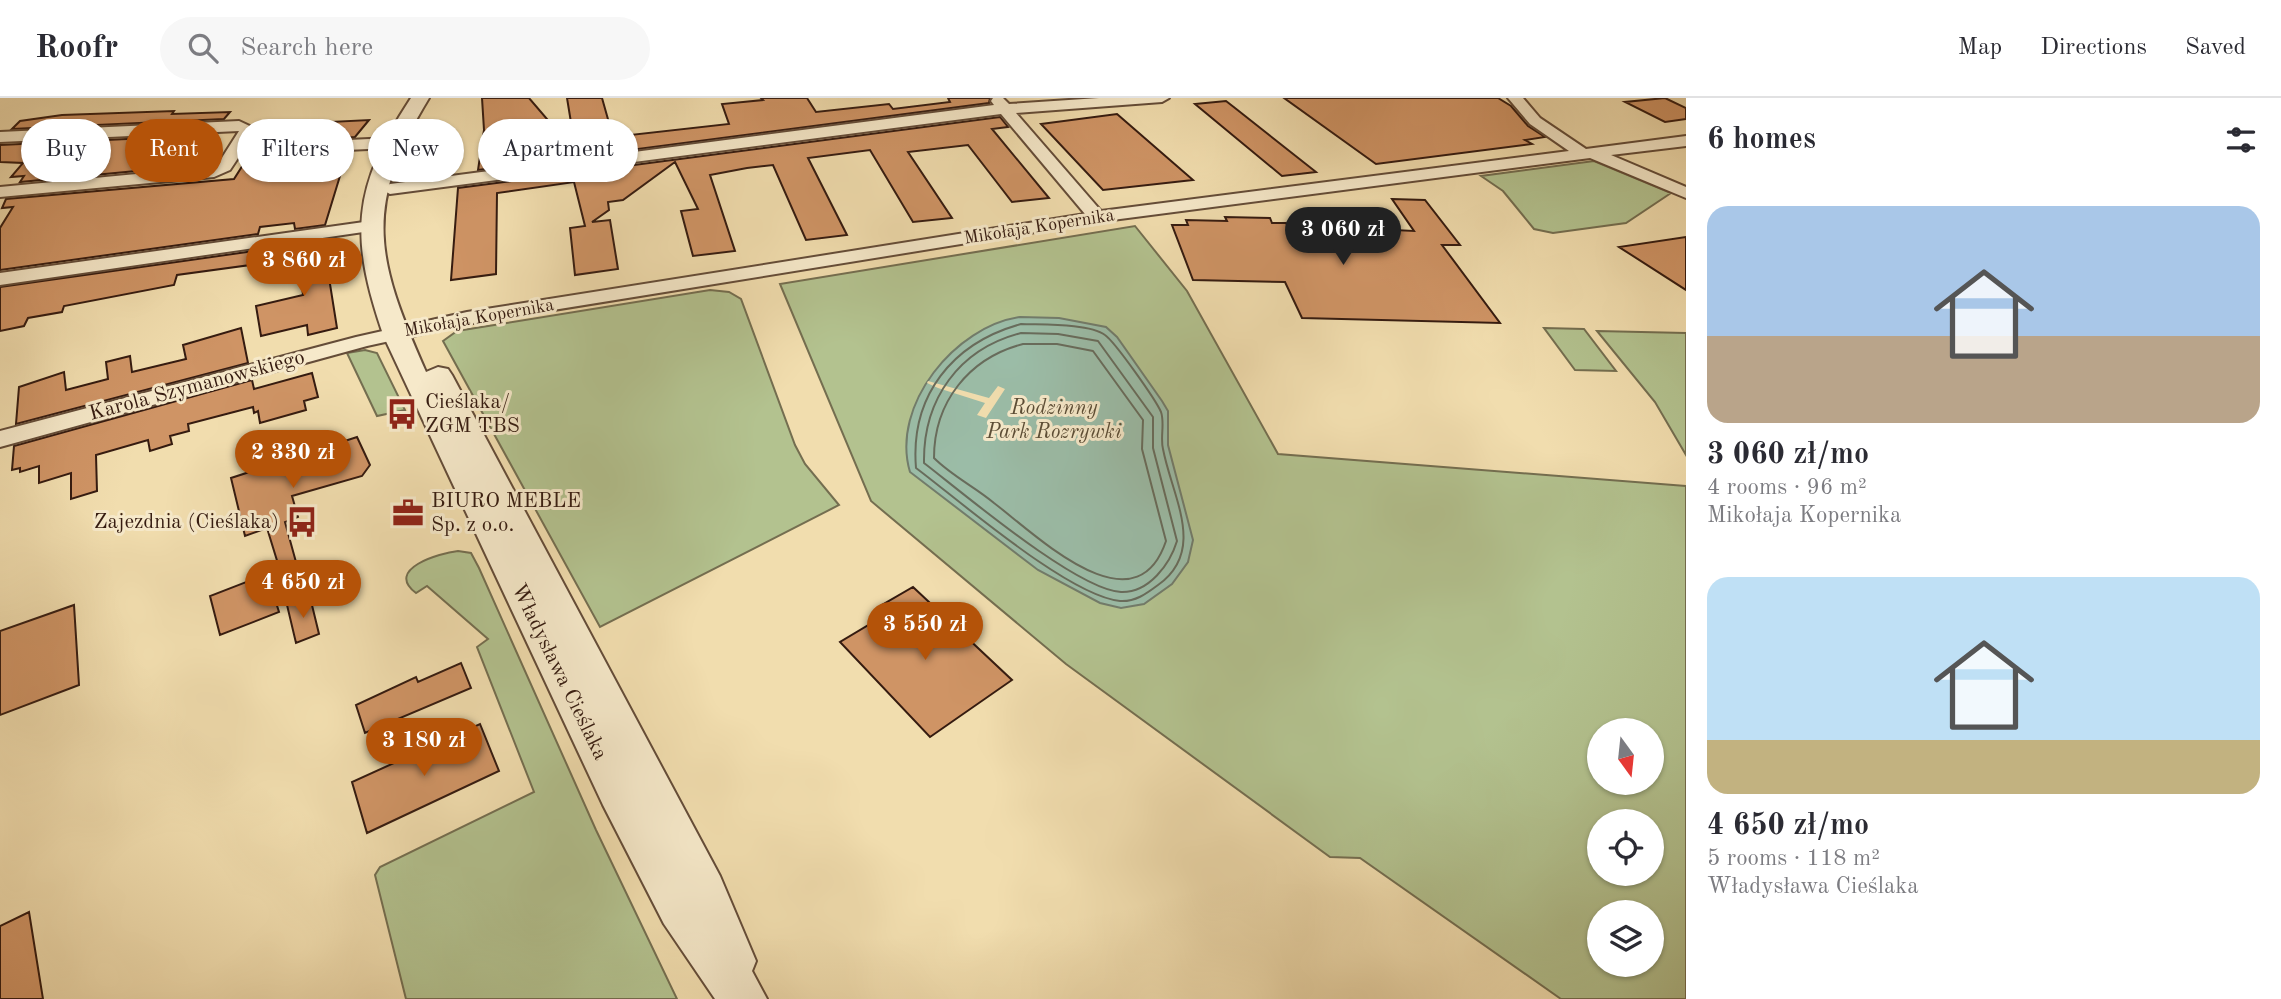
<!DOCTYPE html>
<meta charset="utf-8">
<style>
:root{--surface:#fff;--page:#f7f7f7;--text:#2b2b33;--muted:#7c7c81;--line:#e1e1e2;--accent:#b45309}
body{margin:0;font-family:"Old Standard TT",serif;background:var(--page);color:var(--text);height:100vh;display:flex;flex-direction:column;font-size:26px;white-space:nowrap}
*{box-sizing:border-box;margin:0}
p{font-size:23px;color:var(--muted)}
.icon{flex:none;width:38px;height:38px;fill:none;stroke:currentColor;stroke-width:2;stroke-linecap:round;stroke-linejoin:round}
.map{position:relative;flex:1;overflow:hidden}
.drawer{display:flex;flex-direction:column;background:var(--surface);width:595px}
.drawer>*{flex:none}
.guide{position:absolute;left:21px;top:21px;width:665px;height:63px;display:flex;gap:14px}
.needle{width:46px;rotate:165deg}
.fabs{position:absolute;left:1587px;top:620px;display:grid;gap:14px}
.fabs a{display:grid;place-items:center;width:77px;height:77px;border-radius:50%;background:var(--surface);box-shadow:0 2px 5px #0004;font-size:35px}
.price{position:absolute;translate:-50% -60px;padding:0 16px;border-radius:24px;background:var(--accent);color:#fff;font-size:23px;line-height:46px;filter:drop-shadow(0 2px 4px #0008)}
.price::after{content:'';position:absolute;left:50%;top:42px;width:21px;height:16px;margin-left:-10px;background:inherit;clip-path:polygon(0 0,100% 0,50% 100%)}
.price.active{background:#222;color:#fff}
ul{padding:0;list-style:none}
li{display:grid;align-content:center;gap:14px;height:371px;padding:0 21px}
li span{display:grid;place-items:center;height:217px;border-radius:21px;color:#555}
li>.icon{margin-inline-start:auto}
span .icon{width:126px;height:126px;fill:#fffc;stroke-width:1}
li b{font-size:30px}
h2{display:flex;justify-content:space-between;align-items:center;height:84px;padding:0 21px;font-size:30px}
.tag{padding:0 24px;border-radius:32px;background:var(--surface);box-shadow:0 2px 5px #0004;font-size:24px;line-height:63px}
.tag.active{background:var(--accent);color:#fff}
header{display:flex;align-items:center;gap:42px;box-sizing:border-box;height:98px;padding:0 35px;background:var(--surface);border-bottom:2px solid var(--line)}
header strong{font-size:33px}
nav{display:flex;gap:38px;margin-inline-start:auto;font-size:24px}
.search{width:490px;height:63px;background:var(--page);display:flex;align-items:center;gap:18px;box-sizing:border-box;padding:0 24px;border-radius:38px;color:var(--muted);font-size:26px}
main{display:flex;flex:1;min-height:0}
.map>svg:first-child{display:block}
.green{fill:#b3c28f;stroke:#746e50;stroke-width:2;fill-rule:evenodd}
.water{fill:#9bbca7;stroke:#727c6b;stroke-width:2}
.pier{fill:#f1ddae}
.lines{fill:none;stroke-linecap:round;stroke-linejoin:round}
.shore{stroke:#686c5c;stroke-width:2}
.building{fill:#cf9465;stroke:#351b10;stroke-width:2}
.minor-casing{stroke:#644c38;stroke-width:4}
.tertiary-casing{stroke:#644c38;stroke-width:4}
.minor{fill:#f6e9ca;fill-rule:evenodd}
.tertiary{fill:#f6e9ca;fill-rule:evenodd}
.labels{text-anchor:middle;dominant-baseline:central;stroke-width:6;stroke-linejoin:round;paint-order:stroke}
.far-street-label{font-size:18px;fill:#351b10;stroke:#f6e9ca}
.street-label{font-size:21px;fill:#351b10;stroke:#f6e9ca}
.poi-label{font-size:21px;fill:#351b10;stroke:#f6e9ca;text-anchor:start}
.park-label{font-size:21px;font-style:italic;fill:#5b4d36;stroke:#f6e9ca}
</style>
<header>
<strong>Roofr</strong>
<div class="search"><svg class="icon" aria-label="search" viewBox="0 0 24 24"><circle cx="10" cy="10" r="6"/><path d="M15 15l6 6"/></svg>Search here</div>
<nav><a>Map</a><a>Directions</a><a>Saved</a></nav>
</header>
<main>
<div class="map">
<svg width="1686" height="901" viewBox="0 0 1686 901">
<rect width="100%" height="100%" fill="#f1ddae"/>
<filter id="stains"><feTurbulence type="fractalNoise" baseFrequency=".00286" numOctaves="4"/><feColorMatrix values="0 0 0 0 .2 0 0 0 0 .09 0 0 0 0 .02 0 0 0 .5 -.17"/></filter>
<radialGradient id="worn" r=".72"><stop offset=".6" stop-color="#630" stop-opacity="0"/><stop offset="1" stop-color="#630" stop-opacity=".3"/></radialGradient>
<path class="green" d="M1594,63l77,32 -45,30 -73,10 -19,-4 -31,-38 -22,-15z
M1135,128l52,65 91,163 408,32v513h-125l-201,-141 -30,-1 -264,-193 -195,-163 -91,-217zM1600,632h52v52h-52zM1600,723h52v52h-52zM1600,814h52v52h-52z
M710,192l19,2 12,7 54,146 10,19 34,41 -239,122 -157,-286 14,-10z
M1544,230l40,1 32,42 -41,-1z
M1597,233l89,2v122l-31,-53z
M365,252l12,3 28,57 -28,6 -30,-63z
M458,453l13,2 8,15 117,262 81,169h-271l-31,-124 5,-8 154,-75 -57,-145 11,-8 -61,-53 -11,7c-32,-24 24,-40 42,-42z"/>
<path class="water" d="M1020,219l39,1 47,9 11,10 45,64 6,10v34l25,95 -5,22 -16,22 -28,20 -23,4 -21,-5 -62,-33 -128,-98c-20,-67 46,-146 110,-155z"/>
<path class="pier" d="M928,283l61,17 9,-12 7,3 -19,29 -9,-3 8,-12 -47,-15 -11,-5z"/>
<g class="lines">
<path class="shore" d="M1021,226c20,1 68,-1 84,11 10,7 51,65 56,77 4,11 -1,26 2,37 9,48 44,101 -5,136 -12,9 -23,17 -38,16 -51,-5 -160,-100 -204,-133 -6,-72 36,-125 105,-144z
M1021,235l37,1 40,7 55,76v31l24,93c-7,23 -28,52 -56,51 -44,-2 -158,-99 -197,-129 -1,-64 35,-114 97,-130z
M1023,246h34l36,7 50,69 -1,29 24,92c-31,92 -131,-7 -172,-38 -19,-16 -42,-27 -60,-45 0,-56 35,-100 89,-114z"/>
</g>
<path class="building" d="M482,0h47l47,55 -9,-55h35l11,39 116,-13 -7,-20 41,-4 -2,-2h46l9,14 73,-8 4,5 57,-7 -2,-4h42l-1,5 -511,67 6,-40z
M1284,0h214l13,8 17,20 17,11 -20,3 7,4 -156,20z
M1665,0l21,10v11l-21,3 -40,-20z
M1226,3l9,7 81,64 -34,4 -87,-72z
M174,13l-2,3 58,-2 -6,7 -212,10 8,-8 42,-6z
M1117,16l76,66 -90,10 -62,-66z
M1000,19l8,10 -16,2 57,69 -37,4 -44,-57 -60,7 44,66 -39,4 -43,-72 -62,8 39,77 -41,5 -33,-75 -26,3 -37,7 25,76 -42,5 -12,-45 17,-2 -23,-47 -52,38 -15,2 1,8 -17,12 18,-2 8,49 -43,6 -5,-47 15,-2 -11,-44 -77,11 -1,81 -45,6 7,-92z
M369,22l-14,17 -96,5 11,-17z
M212,37l-7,5 -16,26 -169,16 4,-6 -13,1 12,-14 -23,-1v-17z
M347,55l-22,72 -30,4 -1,-6 -34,4 -2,7 -258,36v-42l13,-21 -11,1 4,-9 228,-20 14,-22z
M1392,101l33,1 35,45h-18l58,78 -198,-5 -17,-36 -92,-2 -21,-55h16l-2,-5 41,1 -2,-4 45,1 2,5h14l6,11 85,2 -4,-7 41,2z
M1686,139v53l-67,-43z
M323,142l14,88 -29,7 -1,-10 -46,11 -5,-30 47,-11 -6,-51z
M254,153l-4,14 -73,10 -3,10 -110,21 -2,6 -34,6 -4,8 -24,5v-44z
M241,230l7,35 -232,61 3,-37 45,-15 2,18 42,-11 -2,-17 24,-6 2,16 54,-13 -3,-14z
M312,275l6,24 -14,4 2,9 -46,13 -2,-12 -4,2 -1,-6 -65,17 1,7 -19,5 2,8 -22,7 -2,-11 -52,15 1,36 -26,8v-26l-32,10v-17l-19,6v-4l-8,2 2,-24 238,-66 2,9z
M357,339l13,28 -8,11 -70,20 6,21 -13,5 11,40 -17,5 -12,-39 -22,8 -14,-58z
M267,476l12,38 -59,23 -10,-39z
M913,489l99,93 -82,57 -90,-95 50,-30 -8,-7z
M310,499l9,37 -23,9 -9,-38z
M74,507l5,80 -79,30v-84z
M461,565l10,25 -106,45 -9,-28 60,-28 2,5z
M480,626l19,47 -132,62 -15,-51z
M29,814l14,87h-43v-73z"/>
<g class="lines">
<defs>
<path id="minor" d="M993,0h10l6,6 90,-6h70l-7,4 -146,11 85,98 468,-60 -39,-27 -22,-26h15l17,20 46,31 100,-13v10l-75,9 75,32v11l-96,-40 -493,64 -630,102 -100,22 -367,101v-16l356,-94 111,-25 618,-98 -84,-100 -611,80 -9,-5 9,-5 604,-79 -3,-4z
M239,23l17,8 -10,16 144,-7 8,5 -8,5 -150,7 -10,15 -16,7 -214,20v-10l210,-20 8,-3 21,-33 -239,11v-10z
M371,123l9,5 -3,4 -377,55v-12z"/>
<path id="tertiary" d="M411,0h18c-67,110 -53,161 -3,274l12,-5 10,2 4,6 268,501 36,85 -4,10 15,28h-52l-51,-75 -61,-119 -219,-468c-35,-101 -32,-149 27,-239z"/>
</defs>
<use href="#minor" class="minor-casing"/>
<use href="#tertiary" class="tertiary-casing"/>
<use href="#minor" class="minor"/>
<use href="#tertiary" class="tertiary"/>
</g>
<defs>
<symbol id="bus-bare" viewBox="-9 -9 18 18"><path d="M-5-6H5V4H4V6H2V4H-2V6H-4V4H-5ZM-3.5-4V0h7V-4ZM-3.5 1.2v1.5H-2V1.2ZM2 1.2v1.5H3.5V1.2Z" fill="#8f2418" stroke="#f6e9ca" stroke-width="2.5" paint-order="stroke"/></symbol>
<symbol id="office-bare" viewBox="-9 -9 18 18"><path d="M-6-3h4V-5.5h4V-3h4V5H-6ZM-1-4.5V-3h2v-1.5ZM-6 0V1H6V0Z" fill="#8f2418" stroke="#f6e9ca" stroke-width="2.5" paint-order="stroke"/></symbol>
</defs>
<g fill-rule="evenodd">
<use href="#bus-bare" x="380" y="294" width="44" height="44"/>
<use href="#office-bare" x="386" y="393" width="44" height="44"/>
<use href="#bus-bare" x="280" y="402" width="44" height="44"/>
</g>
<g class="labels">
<g class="far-street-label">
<text transform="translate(1039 129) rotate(-9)">Mikołaja Kopernika</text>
<text transform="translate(479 220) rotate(-10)">Mikołaja Kopernika</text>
</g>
<g class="street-label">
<text transform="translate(197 288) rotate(-15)">Karola Szymanowskiego</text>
<text transform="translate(559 574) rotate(64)">Władysława Cieślaka</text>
</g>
<g class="poi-label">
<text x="425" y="304">Cieślaka/<tspan x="425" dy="24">ZGM TBS</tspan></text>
<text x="431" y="403">BIURO MEBLE<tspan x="431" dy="24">Sp. z o.o.</tspan></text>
<text x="279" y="424" text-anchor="end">Zajezdnia (Cieślaka)</text>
</g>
<g class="park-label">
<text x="1054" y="310">Rodzinny<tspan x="1054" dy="24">Park Rozrywki</tspan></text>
</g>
</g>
<rect width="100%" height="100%" filter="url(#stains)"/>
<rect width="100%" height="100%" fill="url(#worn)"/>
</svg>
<div class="fabs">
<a><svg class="needle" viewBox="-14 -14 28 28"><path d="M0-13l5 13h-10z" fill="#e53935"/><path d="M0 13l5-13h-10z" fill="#7c7c81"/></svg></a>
<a><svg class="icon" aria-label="locate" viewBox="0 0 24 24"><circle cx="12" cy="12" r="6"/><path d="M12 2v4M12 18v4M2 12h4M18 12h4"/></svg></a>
<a><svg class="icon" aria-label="layers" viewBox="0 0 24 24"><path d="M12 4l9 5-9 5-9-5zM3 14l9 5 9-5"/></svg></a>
</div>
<b class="price active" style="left:1343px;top:169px">3 060 zł</b>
<b class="price" style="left:304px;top:200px">3 860 zł</b>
<b class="price" style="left:293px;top:392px">2 330 zł</b>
<b class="price" style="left:303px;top:522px">4 650 zł</b>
<b class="price" style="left:925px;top:564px">3 550 zł</b>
<b class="price" style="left:424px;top:680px">3 180 zł</b>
<div class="guide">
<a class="tag">Buy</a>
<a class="tag active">Rent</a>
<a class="tag">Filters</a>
<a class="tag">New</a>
<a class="tag">Apartment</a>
</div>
</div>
<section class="drawer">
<h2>6 homes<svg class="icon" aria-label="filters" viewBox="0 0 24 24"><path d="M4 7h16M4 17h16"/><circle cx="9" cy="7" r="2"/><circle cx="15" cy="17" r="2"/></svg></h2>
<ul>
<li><span style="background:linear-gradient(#a9c7e8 60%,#b9a48a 0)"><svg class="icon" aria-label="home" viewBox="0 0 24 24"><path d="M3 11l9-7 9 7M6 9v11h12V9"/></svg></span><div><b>3 060 zł/mo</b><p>4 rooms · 96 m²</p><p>Mikołaja Kopernika</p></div></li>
<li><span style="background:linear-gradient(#bfe0f5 75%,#c2b280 0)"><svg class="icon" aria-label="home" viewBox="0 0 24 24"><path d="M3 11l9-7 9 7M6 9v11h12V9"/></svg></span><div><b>4 650 zł/mo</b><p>5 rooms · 118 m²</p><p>Władysława Cieślaka</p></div></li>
</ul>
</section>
</main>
